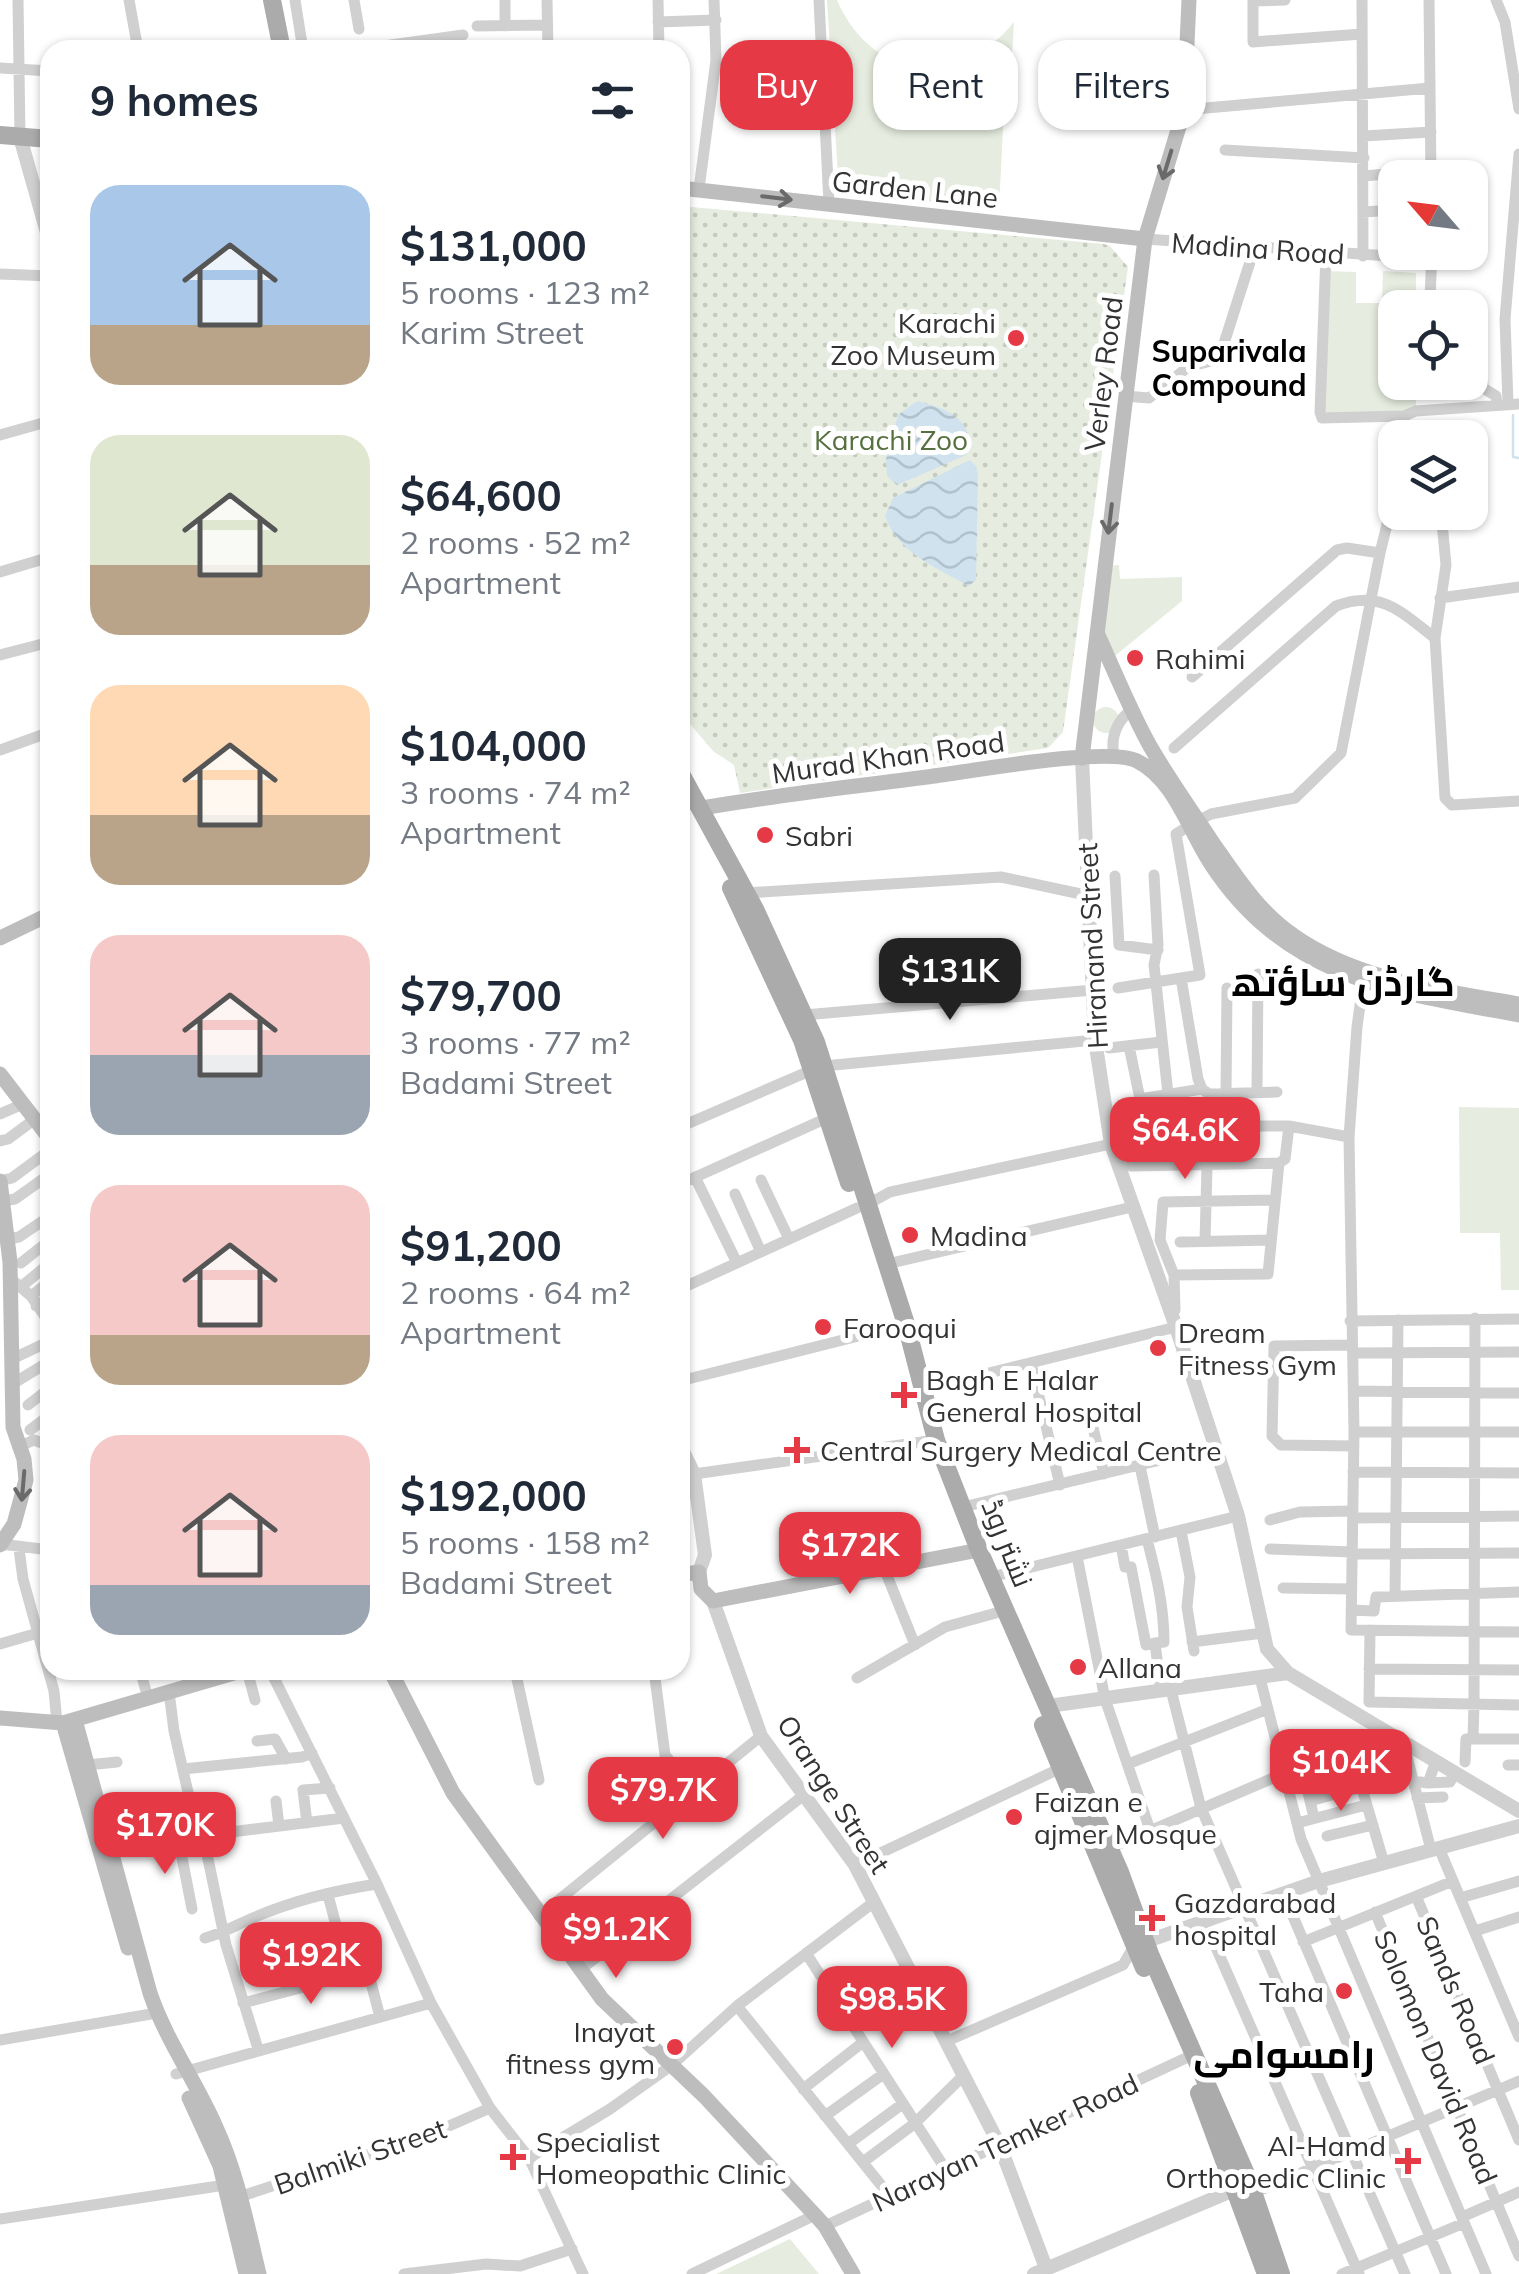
<!DOCTYPE html>
<meta charset="utf-8">
<style>
:root{--surface:#fff;--page:#f2f2f3;--text:#1f2937;--muted:#747a83;--accent:#e63946}
body{margin:0;font-family:Mulish,Cairo,sans-serif;background:var(--page);color:var(--text);height:100vh;display:flex;flex-direction:column;font-size:38px;white-space:nowrap}
*{box-sizing:border-box;margin:0}
p{font-size:32px;color:var(--muted)}
.icon{flex:none;width:55px;height:55px;fill:none;stroke:currentColor;stroke-width:2;stroke-linecap:round;stroke-linejoin:round}
.map{position:relative;flex:1;overflow:hidden}
.details{position:absolute;left:40px;top:40px;width:650px;height:1640px;display:flex;flex-direction:column;background:var(--surface);border-radius:30px;box-shadow:0 2px 8px #0004}
.details>*{flex:none}
.banner{position:absolute;left:720px;top:40px;width:648px;height:90px;display:flex;gap:20px}
.needle{width:65px;rotate:298deg}
.fabs{position:absolute;left:1378px;top:160px;display:grid;gap:20px}
.fabs a{display:grid;place-items:center;width:110px;height:110px;border-radius:20px;background:var(--surface);box-shadow:0 2px 8px #0004;font-size:50px}
.price{position:absolute;translate:-50% -85px;padding:0 22px;border-radius:20px;background:var(--accent);color:#fff;font-size:32px;line-height:65px;filter:drop-shadow(0 2px 5px #0008)}
.price::after{content:'';position:absolute;left:50%;top:60px;width:30px;height:22px;margin-left:-15px;background:inherit;clip-path:polygon(0 0,100% 0,50% 100%)}
.price.active{background:#222;color:#fff}
ul{padding:0;list-style:none}
li{display:flex;align-items:center;gap:30px;height:250px;padding:0 50px}
li span{display:grid;place-items:center;flex:none;width:280px;height:200px;border-radius:30px;color:#555}
li>.icon{margin-inline-start:auto}
span .icon{width:120px;height:120px;fill:#fffc;stroke-width:1}
li b{font-size:42px}
h2{display:flex;justify-content:space-between;align-items:center;height:120px;padding:0 50px;font-size:42px}
.chip{padding:0 35px;border-radius:30px;background:var(--surface);box-shadow:0 2px 8px #0004;font-size:35px;line-height:90px}
.chip.active{background:var(--accent);color:#fff}
.map>svg:first-child{display:block}
.grass{fill:#e6ecdf}
.park{fill:url(#park-dots)}
.water{fill:url(#water-waves)}
.lines{fill:none;stroke-linecap:round;stroke-linejoin:round}
.stream{stroke:#cfe2ee;stroke-width:2.5}
.minor{stroke:#d0d0d0;stroke-width:11}
.tertiary{stroke:#d0d0d0;stroke-width:14}
.secondary{stroke:#bdbdbd;stroke-width:15}
.primary{stroke:#ababab;stroke-width:18}
.oneway{stroke:#6a6a6a}
.poi-dot{fill:#e63946;stroke:#fff;stroke-width:4}
.labels{text-anchor:middle;dominant-baseline:central;stroke-width:10;stroke-linejoin:round;paint-order:stroke}
.street-label{font-size:28px;fill:#333;stroke:#fff}
.poi-label{font-size:28px;fill:#333;stroke:#fff;text-anchor:start}
.park-label{font-size:28px;fill:#56703f;stroke:#fff}
.neighbourhood-label{font-size:30px;font-weight:bold;fill:#000;stroke:#fff}
.district-label{font-size:38px;font-weight:bold;fill:#000;stroke:#fff}
</style>
<div class="map">
<svg width="1519" height="2274" viewBox="0 0 1519 2274">
<defs>
<pattern id="park-dots" width="8" height="8" patternUnits="userSpaceOnUse" patternTransform="scale(2.5)"><rect width="8" height="8" fill="#e6ecdf"/><path d="M2 2h.1M6 6h.1" fill="none" stroke="#c6cbc0" stroke-width="1.8" stroke-linecap="round"/></pattern>
<pattern id="water-waves" width="16" height="10" patternUnits="userSpaceOnUse" patternTransform="scale(2.5)"><rect width="16" height="10" fill="#cfe2ee"/><path d="M0 5q4-4 8 0t8 0" fill="none" stroke="#b2c2cd"/></pattern>
</defs>
<rect width="100%" height="100%" fill="#fff"/>
<path class="grass" d="M827,0h10c35,82 123,89 177,22l-4,66h-5l-6,121 -160,-17z
M1326,271l30,1v31h26l1,-32 33,2v34l-21,1v74l21,1v28l-91,4z
M1119,565l1,14 62,-2v24l-72,59 -13,-29 8,-65z
M1093 720a13 13 0 1 1 26 0a13 13 0 1 1-26 0Z
M1459,1107l60,1v182h-18l-1,-57h-40z
M790,2239l29,35h-103z"/>
<path class="park" d="M680,206l424,38 6,2 18,21 -65,465 -15,16 -308,45 -6,-28 -21,-14 -33,-39z"/>
<path class="water" d="M917,401c28,7 61,19 49,54l-69,30 -10,-9 -1,-17 12,-44z
M970,460l6,6 2,8 -2,106 -7,6c-32,-18 -71,-33 -84,-70l8,-18z"/>
<g class="lines">
<path class="stream" d="M1513,415v42l6,1"/>
<path class="minor" d="M18,0l2,137
M129,0l9,50
M295,0l8,50
M354,0l5,29
M505,0v26
M547,0l1,50
M658,0l1,50
M819,0l10,204
M1253,0v42l109,-8
M1362,0l1,256
M1429,0l2,178
M1496,0l9,22 14,87
M1253,1l32,-1
M658,22l58,-2
M477,26l70,-1
M355,50l108,-15
M0,68l50,3
M1184,110l246,-22
M1364,136l67,-4
M1225,150l139,8
M1364,176l67,-6
M699,189l17,-129 -2,-60
M1363,212l32,-2
M1145,239l287,20
M1432,252l-2,46 49,3 4,87 13,8 1,9
M1326,254l-6,158 2,6 82,-2 12,-5 103,-7
M0,274l50,2
M1430,388h53
M1125,396l24,2 39,-31 31,-8 31,-97 1,-14
M1508,404l-3,-85 14,-165
M1404,416l2,22
M0,435l50,-14
M1441,512l5,53 -11,73 10,160 7,7 67,-4
M0,572l50,-15
M1440,598l79,-11
M0,655l50,-13
M1192,677l145,-127 10,-2 33,5
M1174,748l162,-142c45,-17 65,6 99,32
M0,750l50,-18
M1114,756c-4,-20 3,-35 18,-47
M1198,821l13,-7 84,-16 46,-45 39,-200 15,-61
M1154,875l4,70 -4,20 14,129
M1115,876l4,69 39,5
M746,893l255,-16 89,19
M1181,978l17,101 4,10 7,5
M1363,983l-6,44 -8,110 5,295 -3,198 168,2
M1118,988l82,-13 -24,-141 13,-8
M804,1015l289,-25
M1129,1046l11,53 62,-10
M1109,1048l52,-6
M824,1066l271,-26
M1226,1092l1,-104
M1257,1092l1,-118
M0,1114l23,-10
M680,1127l132,-57
M1121,1127l168,-1 60,11
M1130,1127l1,39 148,-3
M0,1141l8,-2 27,-20
M695,1177l42,86
M761,1180l28,59
M0,1181l12,-3 38,-28
M680,1184l147,-66
M735,1194l26,58
M2,1201l13,-2 35,-25
M868,1204l22,-12 221,-48
M7,1239l12,-2 31,-21
M1205,1241l4,-147 68,-2
M1180,1242l91,-2
M21,1263l29,-23
M887,1264l245,-57
M1174,1275l94,-1 11,-111 6,-4 4,-33
M10,1278l21,18 19,28
M22,1286l28,-23
M680,1289l177,-81
M31,1296l19,-15
M36,1306l14,-9
M1175,1310l-1,-35 -14,-35 3,-38 112,-2
M1350,1321l169,-2
M1351,1345l-77,1 -2,90 9,9 73,1
M1354,1353l165,-1
M12,1359l38,-18
M1031,1363l29,122
M680,1381l226,-57
M14,1383l36,-22
M924,1389l252,-62
M1354,1391l165,2
M28,1405l22,-17
M1090,1415l14,59
M30,1430l20,-15
M1354,1432h165
M18,1447l16,-7 16,6
M1140,1466l15,71
M1353,1472l166,1
M694,1474l242,-34
M963,1507l252,-60
M1353,1518l166,-2
M1270,1520l30,-8 53,-1
M1181,1531l9,46 -3,30 7,44
M1147,1539c9,35 17,66 17,103l-9,1
M0,1544l50,6
M1121,1545l4,22h6l15,78 9,-2 6,48
M19,1549l4,30 31,112 3,32
M1270,1549l82,3
M1352,1554l167,-1
M1077,1556l28,143 45,131
M884,1568l31,77
M991,1577l247,-61
M1283,1588l68,1
M1395,1596l3,-276
M1351,1610l23,1 2,-14 143,-5
M1370,1630l-1,72 150,3
M1192,1642l71,-9
M0,1644l38,-11
M1369,1669l150,1
M140,1670l8,28
M247,1670l8,30
M270,1670l107,214 54,119 59,105 39,50 54,116
M515,1670l24,110
M654,1670l11,85 29,36
M857,1678l88,-51 51,-14
M1260,1678l41,161 185,435
M1171,1690l30,118 204,466
M169,1692l5,39 24,105
M1473,1739h46
M257,1741l18,-2 11,20
M1403,1741l28,109
M1465,1762l1,-23h7l1,-35 1,-386
M1128,1764l140,-55
M87,1765l30,-3
M1508,1765h11
M183,1769l119,-12 10,-4
M1314,1774l39,-16 31,105
M1413,1781l15,2 8,-22
M1428,1783l22,-1 5,-10
M1307,1788l7,30
M1417,1798l26,-1
M276,1801l3,25
M1310,1801l51,-14
M307,1823l-4,-33 27,-2
M1297,1823l69,-18
M203,1835l23,110 32,104
M1327,1836l46,-11
M178,1837l14,72
M109,1842l89,-6 146,-18
M1110,1848l275,-118
M1439,1848l80,189
M855,1865l206,-97
M1283,1893l163,381
M328,1895l9,34
M1416,1896l103,244
M1460,1898l59,-17
M1375,1912l144,344
M539,1916l222,-180
M1204,1920l155,354
M1475,1931l44,-14
M205,1938c19,-5 33,-14 50,-21 38,-16 82,-27 122,-33
M1303,1942l150,-61
M370,1952l-6,4 16,61
M806,1953l140,217
M580,1970l224,-175
M243,2003l125,-33
M737,2006l152,189
M0,2040l157,-27
M947,2041l176,-76 11,-19
M176,2074l255,-71
M803,2089l59,-46
M825,2116l57,-41
M848,2144l53,-39
M529,2158l81,-49 62,-44 65,-59 137,-104
M863,2162l51,-38 50,-49
M1250,2183l13,6 256,-108
M233,2199l200,-66 57,-25
M1462,2217l57,-25
M0,2219l225,-34
M825,2226l361,-168
M404,2274l82,-10 34,2 52,-17
M692,2274l123,-59
M1342,2274l122,-51"/>
<path class="tertiary" d="M20,137l30,106
M1082,758l13,282 16,104 65,183 62,189 29,133 21,24 231,138
M680,1445l14,29 11,81 -6,17
M713,1601l48,135 94,129 145,281 46,122
M1048,1706l240,-33
M1139,1944l180,-63 200,-55
M1034,2274l207,-87"/>
<path class="secondary" d="M680,188l465,51
M1098,635c17,37 32,75 52,111 19,33 42,65 63,97 23,33 46,69 80,92 63,45 151,56 226,69
M1082,758l63,-519 39,-129 5,-110
M680,795l22,13c74,-13 150,-21 225,-31 40,-5 180,-31 210,-16 37,18 52,70 74,103 75,115 184,128 308,151
M0,938l50,-24
M0,1074l50,65
M0,1181l10,81 3,165 11,32 2,21 -12,44 -14,21
M680,1575l19,-3 2,17 12,12 266,-51
M390,1670l63,123 149,206 102,97 111,119 10,11 28,48
M0,1718l63,5 181,-53
M75,1720l75,273c16,47 45,87 65,132 22,47 32,99 44,149
M63,1723l65,225
M189,2098l31,68 26,108"/>
<path class="primary" d="M272,0l10,50
M0,135l50,4
M680,772l75,137 61,133 90,282 30,116 43,110 141,322 30,82 100,229 31,91
M731,888l71,152 47,143
M1043,1725l101,243
M1199,2093l67,181"/>
</g>
<defs><path id="oneway-shaft" d="M-6 0H5M1.5-3L5.5 0L1.5 3" fill="none" stroke-width="1.6" stroke-linecap="round" stroke-linejoin="round" transform="scale(2.5)"/></defs>
<g class="oneway">
<use href="#oneway-shaft" transform="translate(1167 165) rotate(107)"/>
<use href="#oneway-shaft" transform="translate(777 198) rotate(7)"/>
<use href="#oneway-shaft" transform="translate(1110 519) rotate(97)"/>
<use href="#oneway-shaft" transform="translate(23 1486) rotate(95)"/>
</g>
<g class="poi-dot">
<circle cx="1016" cy="338" r="10"/>
<circle cx="1135" cy="658" r="10"/>
<circle cx="765" cy="835" r="10"/>
<circle cx="910" cy="1235" r="10"/>
<circle cx="823" cy="1327" r="10"/>
<circle cx="1158" cy="1348" r="10"/>
<path d="M899 1380h10v10h10v10h-10v10h-10v-10h-10v-10h10z"/>
<path d="M792 1435h10v10h10v10h-10v10h-10v-10h-10v-10h10z"/>
<circle cx="1078" cy="1667" r="10"/>
<circle cx="1014" cy="1817" r="10"/>
<path d="M1147 1903h10v10h10v10h-10v10h-10v-10h-10v-10h10z"/>
<circle cx="1344" cy="1991" r="10"/>
<circle cx="675" cy="2047" r="10"/>
<path d="M508 2142h10v10h10v10h-10v10h-10v-10h-10v-10h10z"/>
<path d="M1403 2146h10v10h10v10h-10v10h-10v-10h-10v-10h10z"/>
</g>
<g class="labels">
<g class="street-label">
<text transform="translate(915 189) rotate(6)">Garden Lane</text>
<text transform="translate(1258 248) rotate(4)">Madina Road</text>
<text transform="translate(1103 374) rotate(-83)">Verley Road</text>
<text transform="translate(888 757) rotate(-8)">Murad Khan Road</text>
<text transform="translate(1092 946) rotate(-93)">Hiranand Street</text>
<text transform="translate(1008 1543) rotate(68)">نشتر روڈ</text>
<text transform="translate(834 1794) rotate(57)">Orange Street</text>
<text transform="translate(1456 1990) rotate(67)">Sands Road</text>
<text transform="translate(1436 2057) rotate(67)">Solomon David Road</text>
<text transform="translate(1005 2142) rotate(-25)">Narayan Temker Road</text>
<text transform="translate(360 2156) rotate(-19)">Balmiki Street</text>
</g>
<g class="poi-label">
<text x="996" y="322" text-anchor="end">Karachi<tspan x="996" dy="32">Zoo Museum</tspan></text>
<text x="1155" y="658">Rahimi</text>
<text x="785" y="835">Sabri</text>
<text x="930" y="1235">Madina</text>
<text x="843" y="1327">Farooqui</text>
<text x="1178" y="1332">Dream<tspan x="1178" dy="32">Fitness Gym</tspan></text>
<text x="926" y="1379">Bagh E Halar<tspan x="926" dy="32">General Hospital</tspan></text>
<text x="820" y="1450">Central Surgery Medical Centre</text>
<text x="1098" y="1667">Allana</text>
<text x="1034" y="1801">Faizan e<tspan x="1034" dy="32">ajmer Mosque</tspan></text>
<text x="1174" y="1902">Gazdarabad<tspan x="1174" dy="32">hospital</tspan></text>
<text x="1324" y="1991" text-anchor="end">Taha</text>
<text x="655" y="2031" text-anchor="end">Inayat<tspan x="655" dy="32">fitness gym</tspan></text>
<text x="536" y="2141">Specialist<tspan x="536" dy="32">Homeopathic Clinic</tspan></text>
<text x="1386" y="2145" text-anchor="end">Al-Hamd<tspan x="1386" dy="32">Orthopedic Clinic</tspan></text>
</g>
<g class="park-label">
<text x="891" y="439">Karachi Zoo</text>
</g>
<g class="neighbourhood-label">
<text x="1229" y="351">Suparivala<tspan x="1229" dy="34">Compound</tspan></text>
</g>
<g class="district-label">
<text x="1343" y="982">گارڈن ساؤتھ</text>
<text x="1284" y="2054">رامسوامی</text>
</g>
</g>
</svg>
<div class="fabs">
<a><svg class="needle" viewBox="-14 -14 28 28"><path d="M0-13l5 13h-10z" fill="#e53935"/><path d="M0 13l5-13h-10z" fill="#747a83"/></svg></a>
<a><svg class="icon" aria-label="locate" viewBox="0 0 24 24"><circle cx="12" cy="12" r="6"/><path d="M12 2v4M12 18v4M2 12h4M18 12h4"/></svg></a>
<a><svg class="icon" aria-label="layers" viewBox="0 0 24 24"><path d="M12 4l9 5-9 5-9-5zM3 14l9 5 9-5"/></svg></a>
</div>
<b class="price active" style="left:950px;top:1023px">$131K</b>
<b class="price" style="left:1185px;top:1182px">$64.6K</b>
<b class="price" style="left:850px;top:1597px">$172K</b>
<b class="price" style="left:1341px;top:1814px">$104K</b>
<b class="price" style="left:663px;top:1842px">$79.7K</b>
<b class="price" style="left:165px;top:1877px">$170K</b>
<b class="price" style="left:616px;top:1981px">$91.2K</b>
<b class="price" style="left:311px;top:2007px">$192K</b>
<b class="price" style="left:892px;top:2051px">$98.5K</b>
<div class="banner">
<a class="chip active">Buy</a>
<a class="chip">Rent</a>
<a class="chip">Filters</a>
</div>
<section class="details">
<h2>9 homes<svg class="icon" aria-label="filters" viewBox="0 0 24 24"><path d="M4 7h16M4 17h16"/><circle cx="9" cy="7" r="2"/><circle cx="15" cy="17" r="2"/></svg></h2>
<ul>
<li><span style="background:linear-gradient(#a9c7e8 70%,#b9a48a 0)"><svg class="icon" aria-label="home" viewBox="0 0 24 24"><path d="M3 11l9-7 9 7M6 9v11h12V9"/></svg></span><div><b>$131,000</b><p>5 rooms · 123 m²</p><p>Karim Street</p></div></li>
<li><span style="background:linear-gradient(#dfe7d0 65%,#b9a48a 0)"><svg class="icon" aria-label="home" viewBox="0 0 24 24"><path d="M3 11l9-7 9 7M6 9v11h12V9"/></svg></span><div><b>$64,600</b><p>2 rooms · 52 m²</p><p>Apartment</p></div></li>
<li><span style="background:linear-gradient(#ffd9b3 65%,#b9a48a 0)"><svg class="icon" aria-label="home" viewBox="0 0 24 24"><path d="M3 11l9-7 9 7M6 9v11h12V9"/></svg></span><div><b>$104,000</b><p>3 rooms · 74 m²</p><p>Apartment</p></div></li>
<li><span style="background:linear-gradient(#f6c9c9 60%,#9aa5b1 0)"><svg class="icon" aria-label="home" viewBox="0 0 24 24"><path d="M3 11l9-7 9 7M6 9v11h12V9"/></svg></span><div><b>$79,700</b><p>3 rooms · 77 m²</p><p>Badami Street</p></div></li>
<li><span style="background:linear-gradient(#f6c9c9 75%,#b9a48a 0)"><svg class="icon" aria-label="home" viewBox="0 0 24 24"><path d="M3 11l9-7 9 7M6 9v11h12V9"/></svg></span><div><b>$91,200</b><p>2 rooms · 64 m²</p><p>Apartment</p></div></li>
<li><span style="background:linear-gradient(#f6c9c9 75%,#9aa5b1 0)"><svg class="icon" aria-label="home" viewBox="0 0 24 24"><path d="M3 11l9-7 9 7M6 9v11h12V9"/></svg></span><div><b>$192,000</b><p>5 rooms · 158 m²</p><p>Badami Street</p></div></li>
</ul>
</section>
</div>
